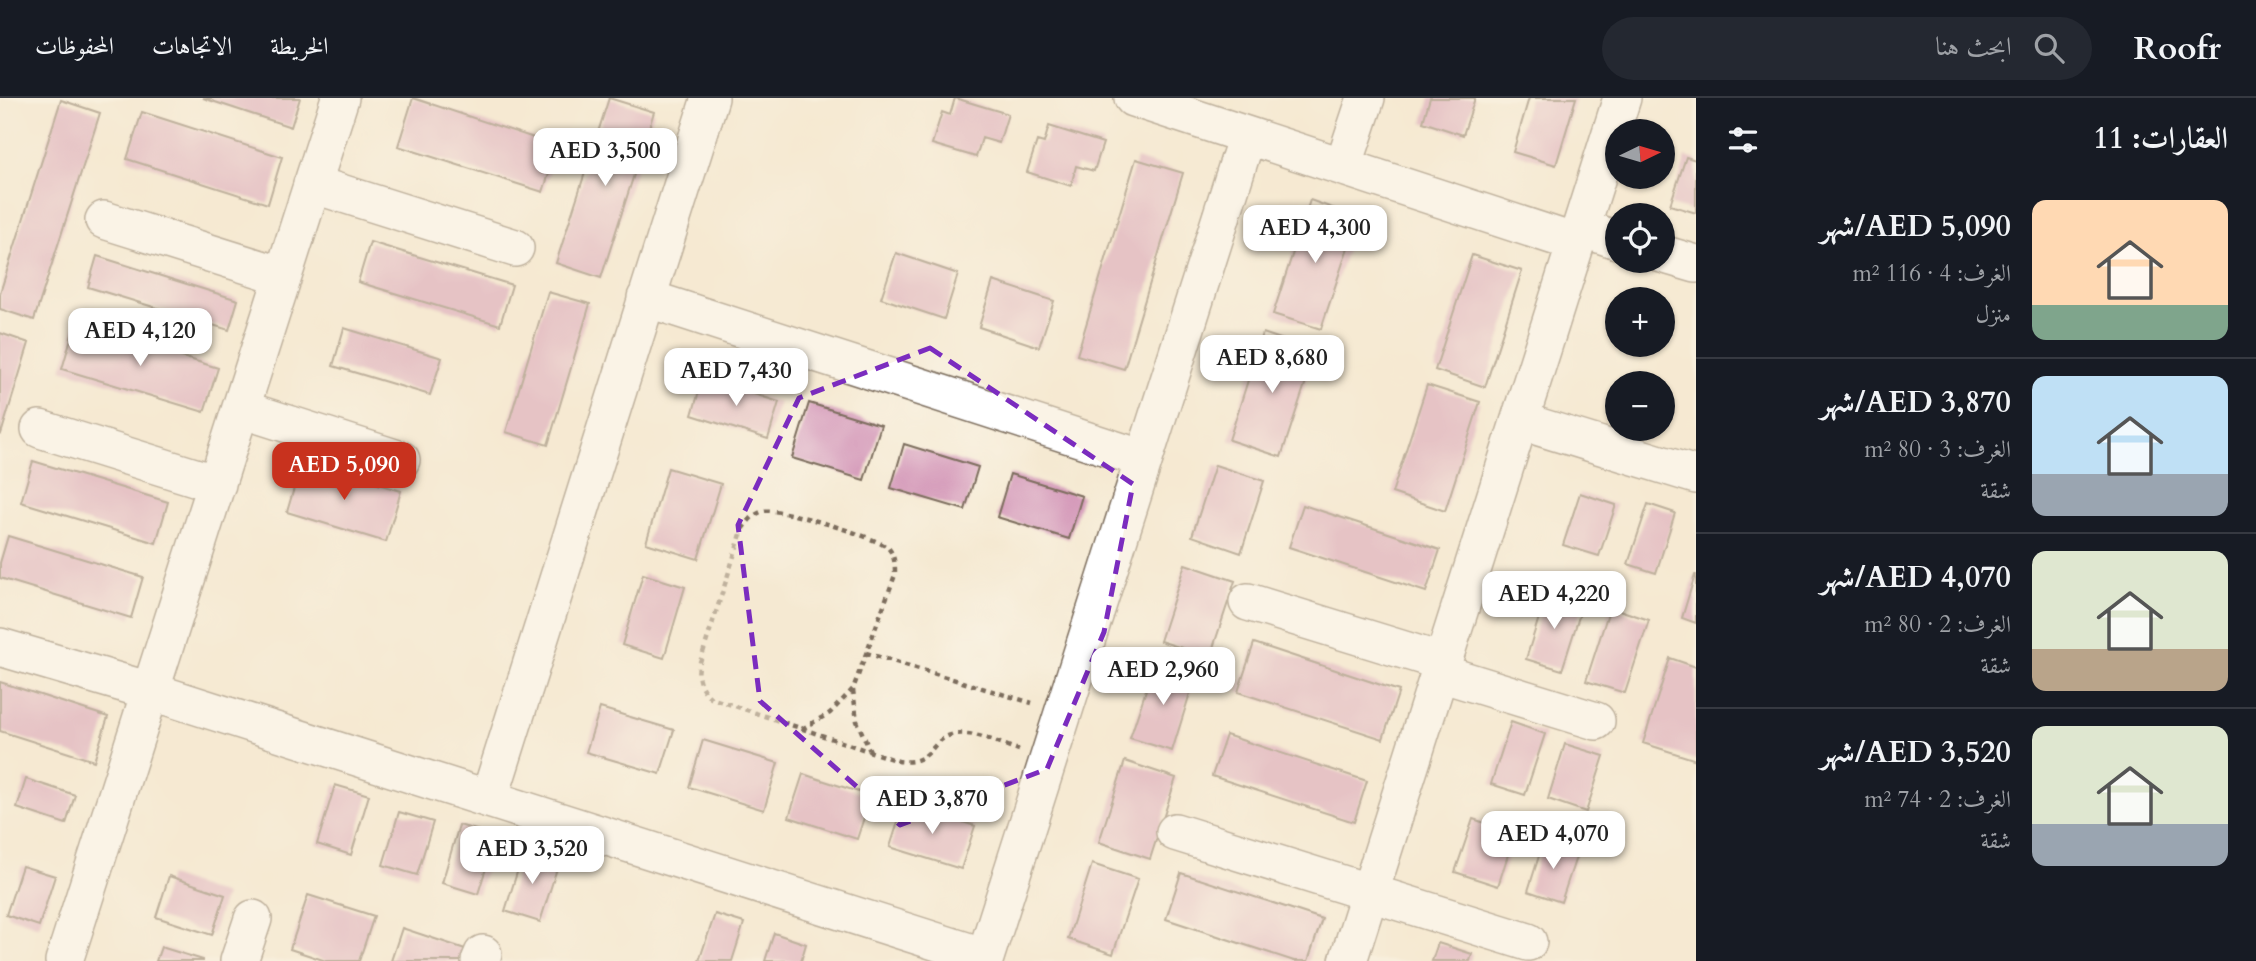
<!DOCTYPE html>
<html lang="ar">
<meta charset="utf-8">
<style>
:root{--surface:#171b24;--page:#242831;--text:#f1f3f6;--muted:#9ea1a6;--line:#363941;--accent:#c8321e}
body{margin:0;font-family:Cardo,Amiri,serif;background:var(--page);color:var(--text);direction:rtl;height:100vh;display:flex;flex-direction:column;font-size:26px;white-space:nowrap}
*{box-sizing:border-box;margin:0}
p{font-size:23px;color:var(--muted)}
.icon{flex:none;width:38px;height:38px;fill:none;stroke:currentColor;stroke-width:2;stroke-linecap:round;stroke-linejoin:round}
.map{position:relative;flex:1;overflow:hidden;direction:ltr}
.sheet{display:flex;flex-direction:column;background:var(--surface);width:560px}
.sheet>*{flex:none}
.needle{width:46px;rotate:85deg}
.buttons{position:absolute;left:1605px;top:21px;display:grid;gap:14px}
.buttons a{display:grid;place-items:center;width:70px;height:70px;border-radius:50%;background:var(--surface);box-shadow:0 2px 5px #0004;font-size:35px}
.price{position:absolute;translate:-50% -60px;padding:0 16px;border-radius:14px;background:#fff;color:#222;font-size:23px;line-height:46px;filter:drop-shadow(0 2px 4px #0008)}
.price::after{content:'';position:absolute;left:50%;top:42px;width:21px;height:16px;margin-left:-10px;background:inherit;clip-path:polygon(0 0,100% 0,50% 100%)}
.price.on{background:var(--accent);color:#fff}
ul{padding:0;list-style:none}
li{display:flex;align-items:center;gap:21px;height:175px;padding:0 28px}
li+li{border-top:2px solid var(--line)}
li span{display:grid;place-items:center;flex:none;width:196px;height:140px;border-radius:14px;color:#555}
li>.icon{margin-inline-start:auto}
span .icon{width:84px;height:84px;fill:#fffc;stroke-width:1}
li b{font-size:30px}
h2{display:flex;justify-content:space-between;align-items:center;height:84px;padding:0 28px;font-size:30px}
header{display:flex;align-items:center;gap:42px;box-sizing:border-box;height:98px;padding:0 35px;background:var(--surface);border-bottom:2px solid var(--line)}
header strong{font-size:33px}
nav{display:flex;gap:38px;margin-inline-start:auto;font-size:24px}
.search{width:490px;height:63px;background:var(--page);display:flex;align-items:center;gap:18px;box-sizing:border-box;padding:0 24px;border-radius:38px;color:var(--muted);font-size:26px}
main{display:flex;flex:1;min-height:0}
.map>svg:first-child{display:block}
.building{fill:#d395b7}
.lines{fill:none;stroke-linecap:round;stroke-linejoin:round}
.minor-casing{stroke:#7c6d5d;stroke-width:40}
.path{stroke:#7c6d5d;stroke-width:4.5;stroke-dasharray:5 5;stroke-linecap:butt}
.minor{stroke:#fff;stroke-width:37}
.marked{fill:none;stroke:#7b2cbf;stroke-width:5;stroke-dasharray:14 9;stroke-linejoin:round}
</style>
<header>
<strong>Roofr</strong>
<div class="search"><svg class="icon" aria-label="search" viewBox="0 0 24 24"><circle cx="10" cy="10" r="6"/><path d="M15 15l6 6"/></svg>ابحث هنا</div>
<nav><a>الخريطة</a><a>الاتجاهات</a><a>المحفوظات</a></nav>
</header>
<main>
<section class="sheet">
<h2>العقارات: 11<svg class="icon" aria-label="filters" viewBox="0 0 24 24"><path d="M4 7h16M4 17h16"/><circle cx="9" cy="7" r="2"/><circle cx="15" cy="17" r="2"/></svg></h2>
<ul>
<li><span style="background:linear-gradient(#ffd9b3 75%,#7fa58c 0)"><svg class="icon" aria-label="home" viewBox="0 0 24 24"><path d="M3 11l9-7 9 7M6 9v11h12V9"/></svg></span><div><b>AED 5,090/شهر</b><p>الغرف: 4 · 116 m²</p><p>منزل</p></div></li>
<li><span style="background:linear-gradient(#bfe0f5 70%,#9aa5b1 0)"><svg class="icon" aria-label="home" viewBox="0 0 24 24"><path d="M3 11l9-7 9 7M6 9v11h12V9"/></svg></span><div><b>AED 3,870/شهر</b><p>الغرف: 3 · 80 m²</p><p>شقة</p></div></li>
<li><span style="background:linear-gradient(#dfe7d0 70%,#b9a48a 0)"><svg class="icon" aria-label="home" viewBox="0 0 24 24"><path d="M3 11l9-7 9 7M6 9v11h12V9"/></svg></span><div><b>AED 4,070/شهر</b><p>الغرف: 2 · 80 m²</p><p>شقة</p></div></li>
<li><span style="background:linear-gradient(#dfe7d0 70%,#9aa5b1 0)"><svg class="icon" aria-label="home" viewBox="0 0 24 24"><path d="M3 11l9-7 9 7M6 9v11h12V9"/></svg></span><div><b>AED 3,520/شهر</b><p>الغرف: 2 · 74 m²</p><p>شقة</p></div></li>
</ul>
</section>
<div class="map">
<svg width="1696" height="863" viewBox="0 0 1696 863">
<rect width="100%" height="100%" fill="#fbf7ec"/>
<filter id="ink" filterUnits="userSpaceOnUse"><feTurbulence type="fractalNoise" baseFrequency=".0143" numOctaves="2"/><feDisplacementMap in="SourceGraphic" scale="14" xChannelSelector="R" yChannelSelector="G"/><feConvolveMatrix kernelMatrix="1 2 1 2 8 2 1 2 1" color-interpolation-filters="sRGB"/></filter>
<filter id="wash" filterUnits="userSpaceOnUse"><feTurbulence type="fractalNoise" baseFrequency=".00686" numOctaves="4" result="noise"/><feDisplacementMap in="SourceGraphic" scale="28" xChannelSelector="R" yChannelSelector="G"/><feGaussianBlur stdDeviation="1.57" result="paint"/><feColorMatrix in="noise" values="0 0 0 0 0 0 0 0 0 0 0 0 0 0 0 0 0 1.4 0 .05"/><feComposite in="paint" operator="in"/></filter>
<g filter="url(#wash)">
<rect width="100%" height="100%" fill="#f5e9d2"/>
<g id="blocks">
<path class="building" d="M203,0h97l-9,29z
M413,0l145,48 -15,46 -145,-46z
M609,0l45,14 -53,166 -45,-15z
M955,0l53,16 -9,29 -17,-5 -6,19 -44,-13 10,-32 8,3z
M1430,0h45l-12,37 -40,-13z
M1529,0h47l-20,67 -43,-13z
M61,2l39,13 -66,207 -34,-11v-16z
M142,14l140,45 -14,47 -141,-45z
M1049,28l54,17 -9,28 -18,-5 -5,20 -44,-14 10,-31 7,2z
M1686,59l10,3v53l-26,-8z
M1136,61l47,14 -59,196 -47,-14z
M1310,102l48,17 -37,112 -48,-15z
M370,144l142,43 -12,40 -142,-43z
M896,155l62,21 -14,45 -63,-21z
M1472,157l50,16 -37,116 -50,-17z
M97,158l141,44 -9,30 -141,-43z
M993,183l61,20 -15,46 -60,-20z
M548,194l42,12 -42,141 -42,-13z
M75,226l143,44 -14,44 -142,-43z
M344,230l98,30 -12,37 -97,-29z
M0,235l29,10 -28,91 -1,-1z
M1263,235l53,18 -35,106 -52,-17z
M703,280l76,24 -11,37 -76,-24z
M1427,287l53,17 -35,109 -53,-18z
M809,305l72,22 -17,55 -72,-22z
M904,346l74,23 -13,43 -74,-22z
M33,363l135,41 -12,41 -135,-41z
M302,363l99,30 -15,51 -99,-30z
M1215,367l49,16 -23,72 -49,-17z
M668,370l53,16 -23,75 -52,-16z
M1010,376l72,22 -13,43 -72,-22z
M1580,395l36,12 -17,51 -36,-11z
M1648,406l27,9 -19,60 -28,-9z
M1303,407l137,45 -14,42 -137,-45z
M8,438l135,41 -12,41 -131,-40v-15z
M1185,466l50,17 -25,76 -50,-16z
M643,476l42,13 -21,71 -42,-13z
M1695,477h1v48l-14,-5z
M1547,494l36,12 -21,66 -36,-11z
M1610,509l39,13 -24,73 -39,-12z
M1254,545l145,48 -16,48 -145,-47z
M1670,560l26,9v93l-53,-17z
M1155,565l40,14 -23,74 -42,-13z
M0,584l108,35 -14,44 -94,-30z
M600,610l74,22 -14,44 -74,-22z
M1511,624l34,12 -20,61 -34,-11z
M1226,637l141,46 -13,41 -142,-46z
M703,642l75,23 -14,47 -75,-23z
M1565,646l39,12 -18,56 -38,-13z
M1125,663l51,17 -26,81 -51,-17z
M803,676l68,22 -14,43 -68,-22z
M26,681l49,16 -9,29 -49,-16z
M335,687l34,10 -18,60 -34,-11z
M904,705l71,23 -14,43 -71,-22z
M399,714l34,10 -16,53 -34,-10z
M1473,721l42,14 -17,53 -43,-14z
M459,727l37,11 -18,58 -36,-11z
M1544,742l34,11 -17,51 -33,-11z
M524,752l35,12 -19,60 -35,-11z
M1092,766l46,15 -25,75 -45,-15z
M22,768l33,10 -16,50 -33,-11z
M1181,775l141,46 -14,42h-14l-128,-42z
M169,778l56,19 -13,40 -56,-18z
M308,797l66,21 -15,45h-33l-36,-12z
M715,816l29,9 -12,38h-33z
M402,830l69,23 -3,10h-77z
M774,835l32,11 -5,17h-36z
M1438,845l34,11 -2,7h-38z
M161,849l42,13v1h-47z"/>
</g>
</g>
<g filter="url(#ink)">
<use href="#blocks" fill-opacity="0" stroke="#7c6d5d" stroke-width="2"/>
<g class="lines">
<defs>
<path id="minor" d="M1133,0l443,145
M1343,69l23,-69
M312,86l203,64
M104,122l179,56
M1581,130l36,12
M1662,156l34,10
M646,200l498,161
M241,311l160,51
M1520,323l176,54
M40,331l177,55
M1248,504l195,60
M0,549l150,44 835,266
M1440,575l156,48
M489,701l221,-701
M1175,734l353,110
M64,863l276,-863
M239,863l14,-42
M480,863l3,-7
M984,863l263,-825
M1348,863l274,-863"/>
</defs>
<use href="#minor" class="minor-casing"/>
<path class="path" d="M866,555l166,50
M853,592l4,31 13,30
M802,631l28,-16 23,-24 42,-114c0,-9 0,-19 -6,-26 -8,-11 -111,-42 -125,-38 -9,2 -15,9 -21,17l-43,134c-4,15 -1,25 11,36l187,63c36,5 31,-23 57,-27 20,-3 45,10 64,16"/>
<use href="#minor" class="minor"/>
</g>
</g>
<path d="M0 0H1696V863H0ZM930,250l203,136 -29,148 -57,137 -147,56 -140,-124 -22,-176 61,-127z" fill="#f5e9d2" fill-opacity=".55" fill-rule="evenodd"/>
<path class="marked" d="M930,250l203,136 -29,148 -57,137 -147,56 -140,-124 -22,-176 61,-127z"/>
</svg>
<div class="buttons">
<a><svg class="needle" viewBox="-14 -14 28 28"><path d="M0-13l5 13h-10z" fill="#e53935"/><path d="M0 13l5-13h-10z" fill="#9ea1a6"/></svg></a>
<a><svg class="icon" aria-label="locate" viewBox="0 0 24 24"><circle cx="12" cy="12" r="6"/><path d="M12 2v4M12 18v4M2 12h4M18 12h4"/></svg></a>
<a>+</a>
<a>−</a>
</div>
<b class="price" style="left:605px;top:90px">AED 3,500</b>
<b class="price" style="left:1315px;top:167px">AED 4,300</b>
<b class="price" style="left:140px;top:270px">AED 4,120</b>
<b class="price" style="left:1272px;top:297px">AED 8,680</b>
<b class="price" style="left:736px;top:310px">AED 7,430</b>
<b class="price on" style="left:344px;top:404px">AED 5,090</b>
<b class="price" style="left:1554px;top:533px">AED 4,220</b>
<b class="price" style="left:1163px;top:609px">AED 2,960</b>
<b class="price" style="left:932px;top:738px">AED 3,870</b>
<b class="price" style="left:1553px;top:773px">AED 4,070</b>
<b class="price" style="left:532px;top:788px">AED 3,520</b>
</div>
</main>
